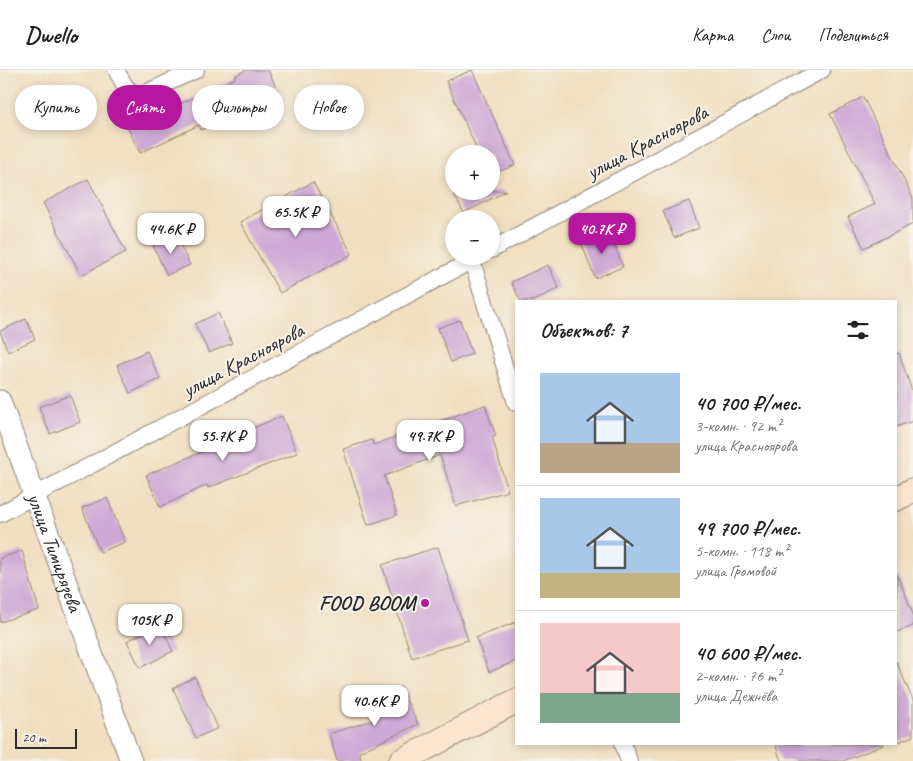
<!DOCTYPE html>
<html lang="ru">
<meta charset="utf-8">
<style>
:root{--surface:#fff;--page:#f2f2f2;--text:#202124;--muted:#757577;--line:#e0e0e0;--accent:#b5179e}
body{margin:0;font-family:Caveat,sans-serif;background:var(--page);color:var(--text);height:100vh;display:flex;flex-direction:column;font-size:19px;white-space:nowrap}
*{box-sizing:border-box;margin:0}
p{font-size:16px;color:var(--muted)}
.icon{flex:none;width:28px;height:28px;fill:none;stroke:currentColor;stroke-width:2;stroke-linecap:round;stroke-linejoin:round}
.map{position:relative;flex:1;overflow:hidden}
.details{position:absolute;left:515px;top:230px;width:382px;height:445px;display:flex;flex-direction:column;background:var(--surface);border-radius:0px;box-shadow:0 2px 8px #0003}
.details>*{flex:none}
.guide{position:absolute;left:15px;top:15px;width:425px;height:45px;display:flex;gap:10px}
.fabs{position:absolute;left:445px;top:75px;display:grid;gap:10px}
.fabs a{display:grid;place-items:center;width:55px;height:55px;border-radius:50%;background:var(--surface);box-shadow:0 2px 8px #0003;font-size:25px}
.scale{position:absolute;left:15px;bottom:12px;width:62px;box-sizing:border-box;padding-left:5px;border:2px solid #2b2b2b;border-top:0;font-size:14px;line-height:18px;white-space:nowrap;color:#2b2b2b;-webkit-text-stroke:4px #f7f3e8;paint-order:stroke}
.price{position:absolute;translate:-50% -42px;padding:0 11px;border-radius:10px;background:#fff;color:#222;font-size:16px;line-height:32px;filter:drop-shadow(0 1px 2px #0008)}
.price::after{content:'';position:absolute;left:50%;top:30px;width:15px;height:11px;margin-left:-8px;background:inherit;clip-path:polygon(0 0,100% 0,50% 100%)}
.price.current{background:var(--accent);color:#fff}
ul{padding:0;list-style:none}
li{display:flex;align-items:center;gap:15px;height:125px;padding:0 25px}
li+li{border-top:1px solid var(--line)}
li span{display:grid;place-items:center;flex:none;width:140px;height:100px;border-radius:0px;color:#555}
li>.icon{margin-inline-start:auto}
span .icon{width:60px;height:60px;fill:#fffc;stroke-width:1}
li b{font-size:21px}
h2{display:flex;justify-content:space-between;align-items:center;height:60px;padding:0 25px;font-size:21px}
.chip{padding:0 18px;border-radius:22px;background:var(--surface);box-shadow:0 2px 8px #0003;font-size:18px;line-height:45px}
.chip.current{background:var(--accent);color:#fff}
header{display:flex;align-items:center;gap:30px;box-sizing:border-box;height:70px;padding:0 25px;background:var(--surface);border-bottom:1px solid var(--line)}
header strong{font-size:24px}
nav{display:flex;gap:28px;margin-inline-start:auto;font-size:18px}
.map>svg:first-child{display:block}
.building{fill:#cea8d6}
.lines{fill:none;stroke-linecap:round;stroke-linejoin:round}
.minor-casing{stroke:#8e8476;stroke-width:18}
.tertiary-casing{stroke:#8e8476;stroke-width:23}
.secondary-casing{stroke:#8e8476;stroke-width:26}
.minor{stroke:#fff;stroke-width:16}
.tertiary{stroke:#fff;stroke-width:21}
.secondary{stroke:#fce5cf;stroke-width:24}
.poi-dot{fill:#b5179e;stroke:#f7f3e8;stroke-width:2}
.labels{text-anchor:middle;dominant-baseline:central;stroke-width:4;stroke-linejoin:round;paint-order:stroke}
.street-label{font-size:21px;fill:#2b2b2b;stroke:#f7f3e8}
.poi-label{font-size:21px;font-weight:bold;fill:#2b2b2b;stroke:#f7f3e8;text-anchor:end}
</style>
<header>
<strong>Dwello</strong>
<nav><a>Карта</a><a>Слои</a><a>Поделиться</a></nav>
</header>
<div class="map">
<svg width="913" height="691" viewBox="0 0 913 691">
<rect width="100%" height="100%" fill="#f7f3e8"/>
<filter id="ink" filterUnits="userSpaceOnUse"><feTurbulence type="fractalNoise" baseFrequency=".02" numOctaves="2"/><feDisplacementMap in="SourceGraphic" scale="10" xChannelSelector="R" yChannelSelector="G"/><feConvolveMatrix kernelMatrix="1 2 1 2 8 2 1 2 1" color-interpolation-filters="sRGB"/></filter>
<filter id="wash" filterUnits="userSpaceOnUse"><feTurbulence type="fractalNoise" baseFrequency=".0096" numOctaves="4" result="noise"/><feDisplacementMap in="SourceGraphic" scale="20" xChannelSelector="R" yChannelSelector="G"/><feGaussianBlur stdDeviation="1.12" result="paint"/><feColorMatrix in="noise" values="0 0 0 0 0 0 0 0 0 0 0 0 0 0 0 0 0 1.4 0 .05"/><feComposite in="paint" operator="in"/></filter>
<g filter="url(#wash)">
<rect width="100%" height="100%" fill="#f1dec0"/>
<g id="blocks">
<path class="building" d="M246,0h22l11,23 -78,37 -2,-5 -59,28 -16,-33 37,-17 4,8 70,-33 -1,-2z
M472,0l43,95 -24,10v-21h-12l-33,-73z
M863,27l50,101v26l-49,24 -16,-31 27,-13 -45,-90z
M88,109l38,73 -45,23 -38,-72z
M313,112l39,72 -72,39 -40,-71z
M452,121h54l-42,22z
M689,131l10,27 -25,10 -11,-27z
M609,162l14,35 -28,11 -14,-36z
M175,165l15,30 -23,10 -14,-29z
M548,195l11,23 -26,13h-12l-10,-19z
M218,243l14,30 -23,10 -14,-29z
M26,249l9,20 -27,13 -8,-21z
M460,250l12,34 -21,8 -13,-34z
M147,281l13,28 -30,14 -13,-28z
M899,283l14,41v27l-17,6v-73z
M70,325l10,27 -30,12 -11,-27z
M485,335l11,31 -4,1 16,54 -52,15 -16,-51 -56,21 13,39 -29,10 -25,-76 29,-9 1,5z
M282,346l15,37 -89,35 -1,-3 -47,22 -14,-32 106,-44 -1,-2z
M107,428l18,44 -25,10 -18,-44z
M438,477l30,93 -56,18 -30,-93z
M22,481l17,59 -39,12v-64z
M897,504l16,40v12l-17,6z
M516,552v39l-27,11 -13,-34z
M160,555l13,26 -33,17 -13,-27z
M896,591l17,39v36l-17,7z
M195,607l23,51 -22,10 -23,-50z
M400,617l18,37 -59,28 3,9h-25l-8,-27 47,-15 -9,-16z
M775,674h109v1l-41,16h-62z"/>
</g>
</g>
<g filter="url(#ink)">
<use href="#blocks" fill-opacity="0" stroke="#8e8476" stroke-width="1"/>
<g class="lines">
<defs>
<path id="minor" d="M116,0c7,12 10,23 25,25l55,-25
M491,180l331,-180
M472,191l44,142
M0,444l480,-258
M623,674l6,17"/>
<g id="tertiary">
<path id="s1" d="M0,331l131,360"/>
</g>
<path id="secondary" d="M896,429l17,-9
M401,691l115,-60"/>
</defs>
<use href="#minor" class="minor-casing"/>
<use href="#tertiary" class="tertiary-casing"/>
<use href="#secondary" class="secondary-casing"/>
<use href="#minor" class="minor"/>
<use href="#tertiary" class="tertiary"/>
<use href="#secondary" class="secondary"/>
</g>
</g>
<circle class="poi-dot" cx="425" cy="533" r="5"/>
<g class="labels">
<g class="street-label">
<text transform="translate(647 72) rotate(-28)">улица Красноярова</text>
<text transform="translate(243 290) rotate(-28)">улица Красноярова</text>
<text stroke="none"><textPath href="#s1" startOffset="161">улица Тимирязева</textPath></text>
</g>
<g class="poi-label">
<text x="415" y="533">FOOD BOOM</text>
</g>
</g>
</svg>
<div class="fabs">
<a>+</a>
<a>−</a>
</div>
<div class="scale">20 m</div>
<b class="price" style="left:296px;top:168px">65.5K ₽</b>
<b class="price" style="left:171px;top:185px">44.6K ₽</b>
<b class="price current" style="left:602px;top:185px">40.7K ₽</b>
<b class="price" style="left:223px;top:392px">55.7K ₽</b>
<b class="price" style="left:430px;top:392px">49.7K ₽</b>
<b class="price" style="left:150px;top:576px">105K ₽</b>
<b class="price" style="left:375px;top:657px">40.6K ₽</b>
<div class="guide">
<a class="chip">Купить</a>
<a class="chip current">Снять</a>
<a class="chip">Фильтры</a>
<a class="chip">Новое</a>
</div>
<section class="details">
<h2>Объектов: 7<svg class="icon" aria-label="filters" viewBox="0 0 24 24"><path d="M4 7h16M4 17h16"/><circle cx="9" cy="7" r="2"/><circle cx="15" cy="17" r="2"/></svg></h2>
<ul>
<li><span style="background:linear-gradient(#a9c7e8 70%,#b9a48a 0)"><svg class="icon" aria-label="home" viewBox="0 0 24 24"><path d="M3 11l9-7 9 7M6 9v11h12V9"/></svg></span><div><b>40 700 ₽/мес.</b><p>3-комн. · 92 m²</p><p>улица Красноярова</p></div></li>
<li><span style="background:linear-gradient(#a9c7e8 75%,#c2b280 0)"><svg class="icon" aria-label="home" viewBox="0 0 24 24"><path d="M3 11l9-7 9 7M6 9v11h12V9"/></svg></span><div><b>49 700 ₽/мес.</b><p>5-комн. · 118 m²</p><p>улица Громовой</p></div></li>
<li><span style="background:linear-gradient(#f6c9c9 70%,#7fa58c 0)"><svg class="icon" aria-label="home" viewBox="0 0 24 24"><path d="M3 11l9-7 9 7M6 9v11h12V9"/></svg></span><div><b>40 600 ₽/мес.</b><p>2-комн. · 76 m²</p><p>улица Дежнёва</p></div></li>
</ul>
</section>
</div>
